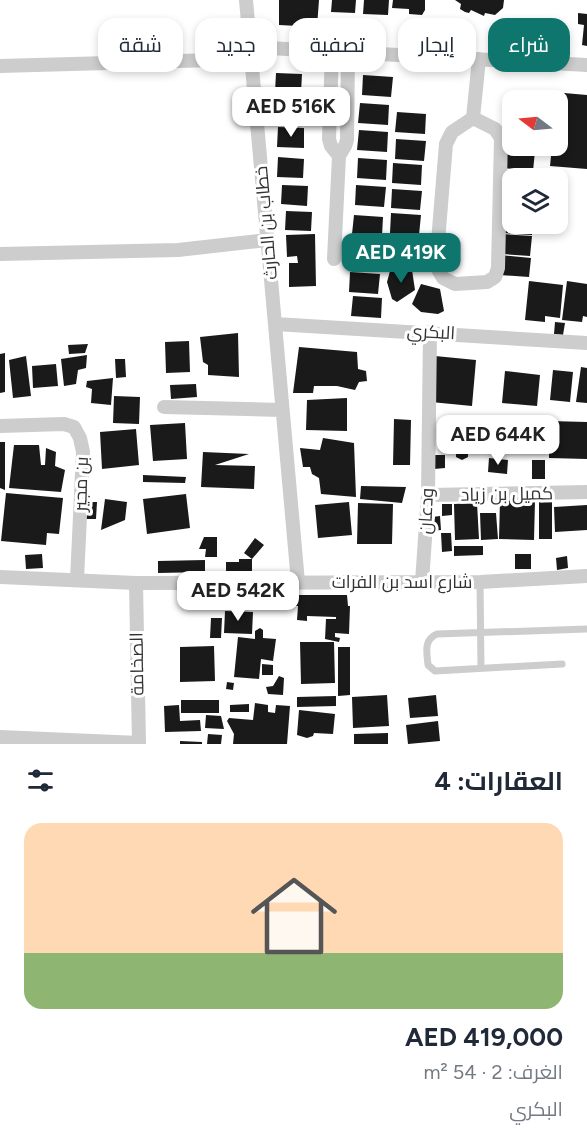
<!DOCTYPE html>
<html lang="ar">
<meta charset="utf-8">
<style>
:root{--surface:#fff;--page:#f2f2f3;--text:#1f2937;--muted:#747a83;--line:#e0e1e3;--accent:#0f766e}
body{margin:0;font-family:Figtree,Cairo,sans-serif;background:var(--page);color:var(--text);direction:rtl;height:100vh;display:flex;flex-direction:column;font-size:22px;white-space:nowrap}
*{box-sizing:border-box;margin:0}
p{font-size:20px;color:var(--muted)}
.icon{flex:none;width:33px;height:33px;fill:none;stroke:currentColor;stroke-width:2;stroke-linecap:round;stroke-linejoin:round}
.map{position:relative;height:744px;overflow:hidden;direction:ltr}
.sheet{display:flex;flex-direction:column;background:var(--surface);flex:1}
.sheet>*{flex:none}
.hud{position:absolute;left:18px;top:18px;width:552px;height:54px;direction:rtl;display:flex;gap:12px}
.needle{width:39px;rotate:286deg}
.buttons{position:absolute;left:502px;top:90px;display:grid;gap:12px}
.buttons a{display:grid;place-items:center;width:66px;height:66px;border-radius:12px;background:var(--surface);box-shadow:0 3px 9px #0003;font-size:30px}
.price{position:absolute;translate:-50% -51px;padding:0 14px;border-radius:12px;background:#fff;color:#222;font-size:20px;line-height:39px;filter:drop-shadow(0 2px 3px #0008)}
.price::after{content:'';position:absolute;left:50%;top:36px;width:18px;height:14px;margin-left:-9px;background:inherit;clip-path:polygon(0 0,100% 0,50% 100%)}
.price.current{background:var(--accent);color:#fff}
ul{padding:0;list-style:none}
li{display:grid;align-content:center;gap:12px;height:318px;padding:0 24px}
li+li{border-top:2px solid var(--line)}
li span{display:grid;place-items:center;height:186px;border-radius:18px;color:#555}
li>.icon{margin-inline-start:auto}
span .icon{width:108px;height:108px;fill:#fffc;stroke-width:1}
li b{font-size:26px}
h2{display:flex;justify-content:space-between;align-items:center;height:72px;padding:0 24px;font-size:26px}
.chip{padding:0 21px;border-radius:18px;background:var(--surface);box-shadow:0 3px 9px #0003;font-size:21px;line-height:54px}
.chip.current{background:var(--accent);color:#fff}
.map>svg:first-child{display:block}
.building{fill:#1a1a1a}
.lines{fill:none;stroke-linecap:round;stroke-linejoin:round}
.service{stroke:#cdcdcd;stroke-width:7}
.minor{stroke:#cdcdcd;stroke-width:14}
.labels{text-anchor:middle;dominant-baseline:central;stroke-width:6;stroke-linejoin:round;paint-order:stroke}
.street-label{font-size:18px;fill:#333;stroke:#fff}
</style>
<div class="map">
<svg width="587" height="744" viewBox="0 0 587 744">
<rect width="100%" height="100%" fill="#fff"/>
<path class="building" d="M279,0h40l-2,27 -38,-2z
M332,0h24l-1,13 -24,-1z
M364,0h25l-1,15 -25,-1z
M393,0h32v10l-3,5 -13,-1v-5l-17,-1z
M455,0h49l-1,8 -8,7 -10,-2 -1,3 -13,-6 -2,3 -4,-1 -5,-3 1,-5z
M578,13l9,1v32l-5,-1 2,-20 -6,-1z
M276,73l26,1 -1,19 -26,-1z
M363,75l30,2 -2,20 -29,-2z
M541,91l46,4v74l-37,-3 2,-20h6v-46h-18z
M507,99l6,1v20l-8,-1z
M275,101l26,1 -1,19 -26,-1z
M360,103l29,2 -1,20 -30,-2z
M397,112l29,2 -1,20 -30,-2z
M507,122l6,1v20l-8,-1z
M278,127l26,1v20l-27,-1z
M359,130l29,2 -1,20 -30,-2z
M396,139l30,2 -2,20 -29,-2z
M506,149l29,2 -2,20 -30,-3z
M278,157l26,2 -1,19 -26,-1z
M358,158l29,2 -1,20 -29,-2z
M393,163l29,2 -1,20 -29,-2z
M505,170l29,2v6h-21v12h-10z
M282,185l26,1 -1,20 -26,-2z
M356,185l30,2 -2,20 -29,-2z
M392,189l30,2 -2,19 -29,-2z
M504,191l9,1v20l-11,-1z
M286,211l26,1 -1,19 -26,-1z
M391,213l30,2 -2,20 -29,-2z
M503,213l10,1v10h19v11l-30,-2z
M354,215l29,2 -1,19 -30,-2z
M315,234l1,52 -27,1v-24h9l-1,-7 -10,1 -1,-22z
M502,234l30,2 -2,20 -29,-2z
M389,241l30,2 -2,20 -29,-2z
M353,244l30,2 -2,20 -29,-2z
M501,255l30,3 -2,19 -29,-2z
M412,270l3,20 -18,12 -5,-3 -5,-17 3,-11z
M350,272l30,2 -2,20 -29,-2z
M529,281l34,4 -3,33 -15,-2v6l-20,-2z
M567,281l20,3v33l-4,-1 -1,6 -20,-2z
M421,284l19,5 4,22 -6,3 -17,-2 -9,-8z
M353,296l29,2 -1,20 -30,-2z
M555,322l10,1 -2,12 -9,-1z
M238,333l1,44 -31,-2v-10l-5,-3 -3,-25z
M189,341l1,31 -24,1 -1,-31z
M88,344l-3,9 -16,1 -1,-9z
M299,347l58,5 1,17 8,2 1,10 -8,1 -4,8 -18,-4h-23l-1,7h-20z
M5,353v39l-5,1v-39z
M87,355l-1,13 -8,2 -2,14 -12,2 -3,-27z
M26,356l5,40 -18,2 -4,-38z
M435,356l41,4 -4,46 -41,-4z
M115,359h10l1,18 -10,1z
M56,364l2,22 -25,2 -1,-22z
M581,367l6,1v35l-11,-1z
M553,370l20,2 -3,30 -20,-2z
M505,371l35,4 -3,31 -35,-3z
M113,378l-2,27 -20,-2 1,-14 -6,-2 1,-6z
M196,384l1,13 -26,2 -1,-14z
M114,396l26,1 -1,27 -26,-1z
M347,398v33l-41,-1 1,-30z
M446,416h35v34h-13v7l-6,3 -6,-3v-7h-10z
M494,416l34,2 -2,34 -33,-2z
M394,419l17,1 -1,45h-17z
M549,421l38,1v37l-38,-1z
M185,423l2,36 -34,2 -3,-36z
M136,429l3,36 -37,4 -2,-37z
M323,438l31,5 2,54 -35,-3 -2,-16 -7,-4 -2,-7h-7l-3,-19 20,2z
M0,442h5v48l-5,-2z
M14,445h25l2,20h4l1,-17 10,4 -1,14 10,4 -4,22 -52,-4z
M203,452l46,2 -34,11 40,1 -1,23 -53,-2z
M433,455h12v13l-11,1z
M489,458l19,2 -1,14 -19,-2z
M532,460h13v19h-13z
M143,475l43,2 -1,6 -42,-1z
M361,486l45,1 -4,16 -42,-4z
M6,493l57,5 -4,36 -12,-1 -1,12 -45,-4z
M186,494l4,34 -43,6 -4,-35z
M105,499l22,3 -2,18 -24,10z
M500,500l35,1 -1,39 -35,-1z
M539,501h13v38h-13z
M85,502h12l-1,17h-11z
M349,502l3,33 -34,3 -3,-33z
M358,503l35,1 -1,40h-35z
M477,503l2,36 -24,1 -1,-36z
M442,504h10v11l-10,1z
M587,505v25l-32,2 -1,-25z
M480,513h16l2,26 -17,1z
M440,516l1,14 -9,1v-14z
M441,533h10l1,18 -10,1z
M204,537h13v20h-12l1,-8h-7z
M255,538l9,7 -12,14v13l-26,-1v-9h13v-3h13l-8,-6z
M454,546h29v9l-29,1z
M42,554l1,14 -17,1 -1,-14z
M515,554h16v15h-16z
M567,556l1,12 -11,2 -1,-12z
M205,560v12l-47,1v-12z
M294,595h53l1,11h2l-1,28 -14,-1v4l5,1 -1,4 -14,-3 1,-20h10v-2l-29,-1v5l-10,-1 1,-14h-4z
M225,611l28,1 -1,22 -28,-1z
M211,618h11l-1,20h-11z
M260,628l3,2v8l13,1 -3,22 -12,-2 -2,20 -25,-2 4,-40 17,2v-8z
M300,642h34l1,41 -34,1z
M214,646l1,35 -35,1v-35z
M338,647h12v48l-12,1z
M262,664l11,1v10h-11z
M279,676l5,2 -1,17 -15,-1 -2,-7 7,-1z
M227,682l7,1 -1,7 -7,-1z
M387,695l2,31 -36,2 -1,-31z
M436,695l2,21 -28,2 -2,-20z
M336,696v10l-39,1v-10z
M181,700h38v13h-38z
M255,703l13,2v7l7,1 1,-8 14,1 -3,38h-54l1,-10 -7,-13 2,-3 24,2z
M249,704v8h-19v-7z
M179,705l1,16 20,-1 1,11 -36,1 -1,-26z
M299,710l36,4 -2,20 -19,-1 -1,3 -6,2 -10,-3z
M206,715l15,1 3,13 -19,-1z
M438,721l2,20 -32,3 -2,-19z
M388,733v11h-34v-10z
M208,734l14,1 -1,9h-14z
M180,741l22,1v2h-22z"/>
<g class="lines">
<path class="service" d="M480,582l1,86
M562,664l-127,7 -7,-6c-1,-12 -5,-25 9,-31l150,-5"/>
<path class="minor" d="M246,0l52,582
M250,47l337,18
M332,52l-3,87 2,7 8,10
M0,66l251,-7
M473,118l22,11 6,9 -3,130 -3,9 -8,5 -32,2 -12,-6 -7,-12 10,-122 6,-12z
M473,118l6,-59
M0,254l178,-4 89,-10
M334,259l5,-103 6,-10 2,-6 1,-88
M275,324l312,19
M164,407l118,3
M0,426l64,-2 10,3 6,11 3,14 -6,128
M428,495l159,-3
M0,577l136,6 344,-1 107,-6
M422,582l6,-87 2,-163
M136,583l3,161
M0,737l139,6"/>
</g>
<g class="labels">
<g class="street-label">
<text transform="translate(266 223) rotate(-95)">خطاب بن الحارث</text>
<text transform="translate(431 332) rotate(3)">البكري</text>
<text transform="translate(81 484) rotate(-88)">بن مجير</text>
<text transform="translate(507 494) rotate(-1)">كميل بن زياد</text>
<text transform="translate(426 511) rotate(-87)">ودعان</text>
<text x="402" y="582">شارع اسد بن الفرات</text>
<text transform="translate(137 664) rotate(-91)">الصخامة</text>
</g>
</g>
</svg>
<div class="buttons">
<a><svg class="needle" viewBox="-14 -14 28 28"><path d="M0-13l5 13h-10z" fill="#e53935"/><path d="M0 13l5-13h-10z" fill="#747a83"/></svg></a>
<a><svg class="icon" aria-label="layers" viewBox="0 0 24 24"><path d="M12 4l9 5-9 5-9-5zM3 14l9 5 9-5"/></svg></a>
</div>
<b class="price" style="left:291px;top:138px">AED 516K</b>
<b class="price current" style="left:401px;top:284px">AED 419K</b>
<b class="price" style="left:498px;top:466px">AED 644K</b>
<b class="price" style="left:238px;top:622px">AED 542K</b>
<div class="hud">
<a class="chip current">شراء</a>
<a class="chip">إيجار</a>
<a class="chip">تصفية</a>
<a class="chip">جديد</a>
<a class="chip">شقة</a>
</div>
</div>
<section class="sheet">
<h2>العقارات: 4<svg class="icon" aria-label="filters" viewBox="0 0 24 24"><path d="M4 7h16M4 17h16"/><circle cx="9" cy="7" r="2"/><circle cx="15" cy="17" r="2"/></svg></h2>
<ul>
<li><span style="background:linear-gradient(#ffd9b3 70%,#8fb573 0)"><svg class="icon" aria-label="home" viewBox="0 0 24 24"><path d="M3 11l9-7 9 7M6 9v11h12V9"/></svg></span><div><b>AED 419,000</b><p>الغرف: 2 · 54 m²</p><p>البكري</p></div></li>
</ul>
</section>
